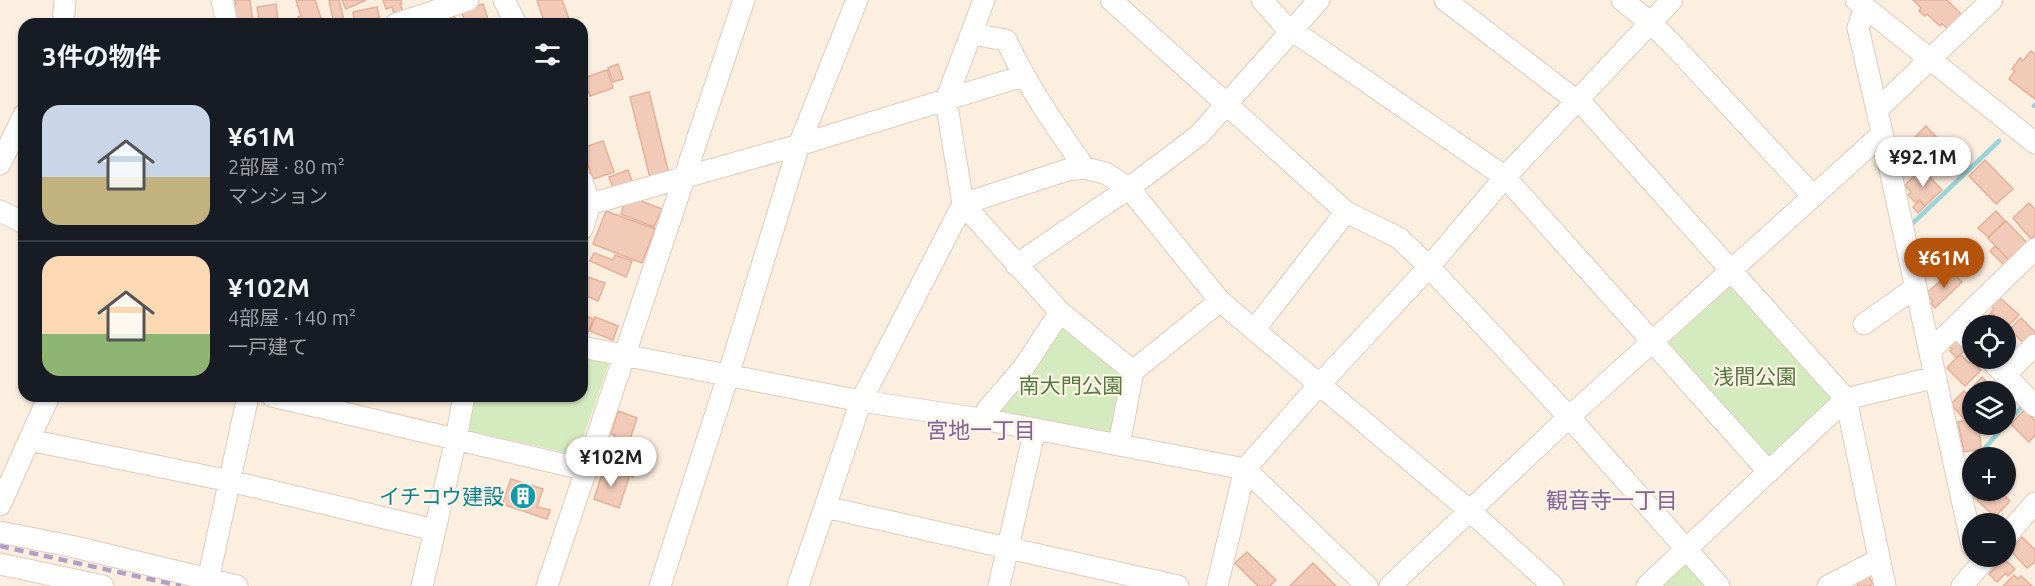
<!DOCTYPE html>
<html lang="ja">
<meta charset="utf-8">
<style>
:root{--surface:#171b24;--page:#242831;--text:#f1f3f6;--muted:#9ea1a6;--line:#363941;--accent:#b45309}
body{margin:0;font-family:Ubuntu,"Noto Sans JP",sans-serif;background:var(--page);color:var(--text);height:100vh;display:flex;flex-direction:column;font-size:22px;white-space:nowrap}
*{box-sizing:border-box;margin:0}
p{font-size:20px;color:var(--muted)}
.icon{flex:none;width:33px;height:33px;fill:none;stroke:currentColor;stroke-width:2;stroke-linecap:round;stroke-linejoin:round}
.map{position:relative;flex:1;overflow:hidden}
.sheet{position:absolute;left:18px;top:18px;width:570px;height:384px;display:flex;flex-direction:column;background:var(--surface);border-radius:18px;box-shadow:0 2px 4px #0004}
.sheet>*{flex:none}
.controls{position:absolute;left:1962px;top:315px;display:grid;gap:12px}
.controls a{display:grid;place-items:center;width:54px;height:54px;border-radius:50%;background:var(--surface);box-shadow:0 2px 4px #0004;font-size:30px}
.price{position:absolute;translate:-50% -51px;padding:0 14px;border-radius:21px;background:#fff;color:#222;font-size:20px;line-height:39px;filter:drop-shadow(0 2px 3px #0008)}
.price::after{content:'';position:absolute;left:50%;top:36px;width:18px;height:14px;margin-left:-9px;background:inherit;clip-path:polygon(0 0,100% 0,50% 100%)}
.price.selected{background:var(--accent);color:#fff}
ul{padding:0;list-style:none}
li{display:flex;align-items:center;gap:18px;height:150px;padding:0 24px}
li+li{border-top:2px solid var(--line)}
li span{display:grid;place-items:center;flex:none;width:168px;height:120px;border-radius:18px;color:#555}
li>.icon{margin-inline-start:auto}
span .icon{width:72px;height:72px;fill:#fffc;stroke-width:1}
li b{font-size:26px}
h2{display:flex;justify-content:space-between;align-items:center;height:72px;padding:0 24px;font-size:26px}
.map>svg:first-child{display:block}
.green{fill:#d4eabf}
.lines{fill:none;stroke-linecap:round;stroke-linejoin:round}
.stream{stroke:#9bd3d8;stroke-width:4.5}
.building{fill:#f2cbb8;stroke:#e5af98;stroke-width:1.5}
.minor-casing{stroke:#e1cbbc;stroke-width:23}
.minor{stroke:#fff;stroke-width:21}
.rail{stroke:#b1a0c5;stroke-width:4.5;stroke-dasharray:9 6;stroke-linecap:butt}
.labels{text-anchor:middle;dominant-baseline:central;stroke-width:4.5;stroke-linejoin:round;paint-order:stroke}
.park-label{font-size:21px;fill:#547a3f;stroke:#fff4e7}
.culture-label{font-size:21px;fill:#0d838f;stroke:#fff4e7;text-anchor:end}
.neighbourhood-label{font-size:22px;fill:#826397;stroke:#fff4e7}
</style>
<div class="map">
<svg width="2035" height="586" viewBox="0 0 2035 586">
<rect width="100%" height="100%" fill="#fdefe0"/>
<path class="green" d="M1732,276l109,123 -72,68 -110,-125z
M1061,327h9l50,49 2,6 -10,50 -112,-19 -3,-6z
M582,355l28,5 -33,95 -115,-26 7,-33h113z
M1685,558l27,28h-59z"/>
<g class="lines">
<path class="stream" d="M2034,106l1,-1
M1912,224l87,-83
M1976,458l48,-54
M1965,469l7,-8"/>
</g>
<path class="building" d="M235,0h15l3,24h-18l-3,-19 4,-1z
M296,0h19l8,24h-23l-2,-7 3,-1z
M329,0h10l6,24h-11z
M342,0h24l-20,9z
M383,0h18l1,3 -2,1 3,7 -9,3 -2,-7 -6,2z
M537,0h25l9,24h-26z
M1913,0h34l17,17 -13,14 -9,-7 -2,2 -13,-12 -2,2 -6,-5 2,-3z
M276,4l2,17 -18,3 -3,-17z
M483,4l6,18 -6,2h-17l-5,-13z
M377,7l3,14 -25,3 -2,-12z
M454,15l3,9h-11l-2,-6z
M2031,51l4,3v45l-26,-20 6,-8 -3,-2 8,-11 3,3z
M618,64l5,15 -10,3 -5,-14z
M607,70l6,18 -23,8 -6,-18z
M649,92l20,82 -19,4 -20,-81z
M1926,126l18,19 -18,17 -10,-10 5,-5 -8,-8z
M603,141l11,31 -21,7 -11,-31z
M1985,160l28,29 -17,15 -27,-28z
M1922,169l20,21 -17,16 -6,-6 -3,3 -8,-8 3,-3 -6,-7z
M628,170l4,11 -19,7 -4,-11z
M638,200l24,9 -8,18 -33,-13 3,-10z
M1920,200l5,6 -7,7 -5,-6z
M2029,203l6,6v26l-4,4 -18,-21z
M606,211l49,18 -13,34 -49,-19z
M1996,211l9,10 -17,16 -10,-9z
M2006,221l22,23 -18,17 -22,-23z
M1929,239l4,4 -11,11 -4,-4z
M1934,245l4,5 3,-3 11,11 -2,2 3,3 -12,11 -5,-5 -2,3 -15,-13z
M1995,246l15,15 -5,5 -15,-15z
M594,253l19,7 2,-5 17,6 -6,16 -36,-16z
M1951,271l11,11 -27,26 -4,-5 2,-2 -7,-7z
M582,275l23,8 -7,18 -16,-7z
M1999,297l20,18 -13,13 -15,-16 3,-3 -4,-4z
M1991,313l13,13h-13l-7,-7z
M582,314l11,5 -7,18 -4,-2z
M595,317l23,9 -5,14 -23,-9z
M2021,318l14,14v4l-10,9 -15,-16z
M1955,334l13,13 -11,11 -7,-7 2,-2 -6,-6z
M1960,354l9,9 2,-2 10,9 -16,16 -18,-18z
M1982,377l6,6 -4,5 4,4h-16v6l-5,-5z
M1964,391l8,9v16l-2,2 -2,-3 -4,4 -13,-15z
M2025,409l10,12v14l-6,7 -18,-18z
M618,411l19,7 -7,21 4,1 -3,8 -18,-6 2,-7 -4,-1z
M1972,419v5l7,1 2,24 -17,3 -6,-30z
M608,445l32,10 -7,22 -32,-11z
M597,467l32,10 -10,31 -25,-9 8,-25 -7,-3z
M511,479l32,10 -6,18 13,3 -3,9 -45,-15z
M1980,490h19l11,11 -15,16 -21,-20z
M2022,537l13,13v12l-8,6 -17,-18z
M1247,552l29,28 -6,6h-12l-23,-23z
M2004,559l11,10 -7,7 -2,-3 -9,9 -8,-8z
M1313,563l23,23h-46z
M1867,573l6,11 -4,2h-11l-3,-6z
M2014,575l4,4 3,-3 11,10h-29z"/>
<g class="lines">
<defs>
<path id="minor" d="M222,0l5,24
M504,0l12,24
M1111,0l235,212 53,26 30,29 140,150 150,169
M1262,0l21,24 222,153 264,295
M1445,0l141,108 260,291 39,187
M1622,0l29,23 25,25 137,148
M1856,0l179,143
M1865,7l-7,21 19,82 95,435
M63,24l2,-24
M396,24l72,-24
M972,34l34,6c22,47 49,86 79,128
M1877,110l115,-110
M0,164l24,-49
M582,181l8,23 -8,25
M590,204l209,-59 224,-69
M0,211l24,12
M1016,265l113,-77 70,-53 120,-135
M1864,324l52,-37
M1957,326l15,16
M1254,330l92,-118
M582,347l279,54 127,19 257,49 74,-84 110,-118 76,-90 167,-177
M1930,351l105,-102
M1989,358l46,48
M1133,371l-73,-59 -97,-108 104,-34 18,-2 20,5 24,15 91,113 250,210 83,75
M2005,375l30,-30
M272,396l315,74
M988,420l-1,-10 37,-43 36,-55
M29,440l201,41 205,49
M1119,445l14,-74 87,-70
M0,505l49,-109
M825,507l353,79
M0,532l75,15 162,39
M2006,536l29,-33
M0,564l103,22
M208,580l40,-184
M422,586l34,-147 8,-43
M547,586l197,-586
M660,586l68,-210 71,-231 58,-145
M798,586l63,-185 102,-197 -17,-104 38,-100
M999,586l36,-157
M1217,586l28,-117 122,117
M1390,586l179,-169 313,-283
M1647,586l199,-187 90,-22
M1828,586l50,-26
M1962,586l26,-30"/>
</defs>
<use href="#minor" class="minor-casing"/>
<use href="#minor" class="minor"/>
<path class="rail" d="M0,546l181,40"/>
</g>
<defs>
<symbol id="building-disc" viewBox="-11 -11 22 22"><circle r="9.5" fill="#0f9aa8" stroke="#fff4e7"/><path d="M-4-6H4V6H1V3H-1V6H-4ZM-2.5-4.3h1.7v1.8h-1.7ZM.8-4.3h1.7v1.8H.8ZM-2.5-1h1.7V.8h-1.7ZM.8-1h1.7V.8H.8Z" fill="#fff"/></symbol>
</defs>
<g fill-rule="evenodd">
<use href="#building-disc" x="508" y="481" width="30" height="30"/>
</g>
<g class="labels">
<g class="park-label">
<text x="1755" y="376">浅間公園</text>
<text x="1071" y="385">南大門公園</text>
</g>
<g class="culture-label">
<text x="504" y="496">イチコウ建設</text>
</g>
<g class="neighbourhood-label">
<text x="981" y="429">宮地一丁目</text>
<text x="1612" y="499">観音寺一丁目</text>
</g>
</g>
</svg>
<div class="controls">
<a><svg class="icon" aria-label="locate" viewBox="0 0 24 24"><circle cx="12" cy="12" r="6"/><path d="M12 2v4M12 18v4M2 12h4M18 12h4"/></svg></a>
<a><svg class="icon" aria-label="layers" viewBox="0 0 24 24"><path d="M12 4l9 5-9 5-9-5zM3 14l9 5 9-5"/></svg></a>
<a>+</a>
<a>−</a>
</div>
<b class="price" style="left:1923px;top:188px">¥92.1M</b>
<b class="price selected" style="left:1944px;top:289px">¥61M</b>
<b class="price" style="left:611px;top:488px">¥102M</b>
<section class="sheet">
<h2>3件の物件<svg class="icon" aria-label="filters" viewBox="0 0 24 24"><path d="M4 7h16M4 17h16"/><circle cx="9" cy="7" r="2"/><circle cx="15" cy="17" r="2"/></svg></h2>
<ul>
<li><span style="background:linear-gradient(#c9d6e8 60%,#c2b280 0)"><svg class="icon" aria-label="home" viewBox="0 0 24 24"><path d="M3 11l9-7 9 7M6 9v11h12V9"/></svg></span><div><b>¥61M</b><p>2部屋 · 80 m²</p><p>マンション</p></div></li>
<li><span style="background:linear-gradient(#ffd9b3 65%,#8fb573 0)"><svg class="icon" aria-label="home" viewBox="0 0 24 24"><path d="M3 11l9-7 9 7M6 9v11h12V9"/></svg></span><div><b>¥102M</b><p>4部屋 · 140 m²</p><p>一戸建て</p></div></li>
</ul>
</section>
</div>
